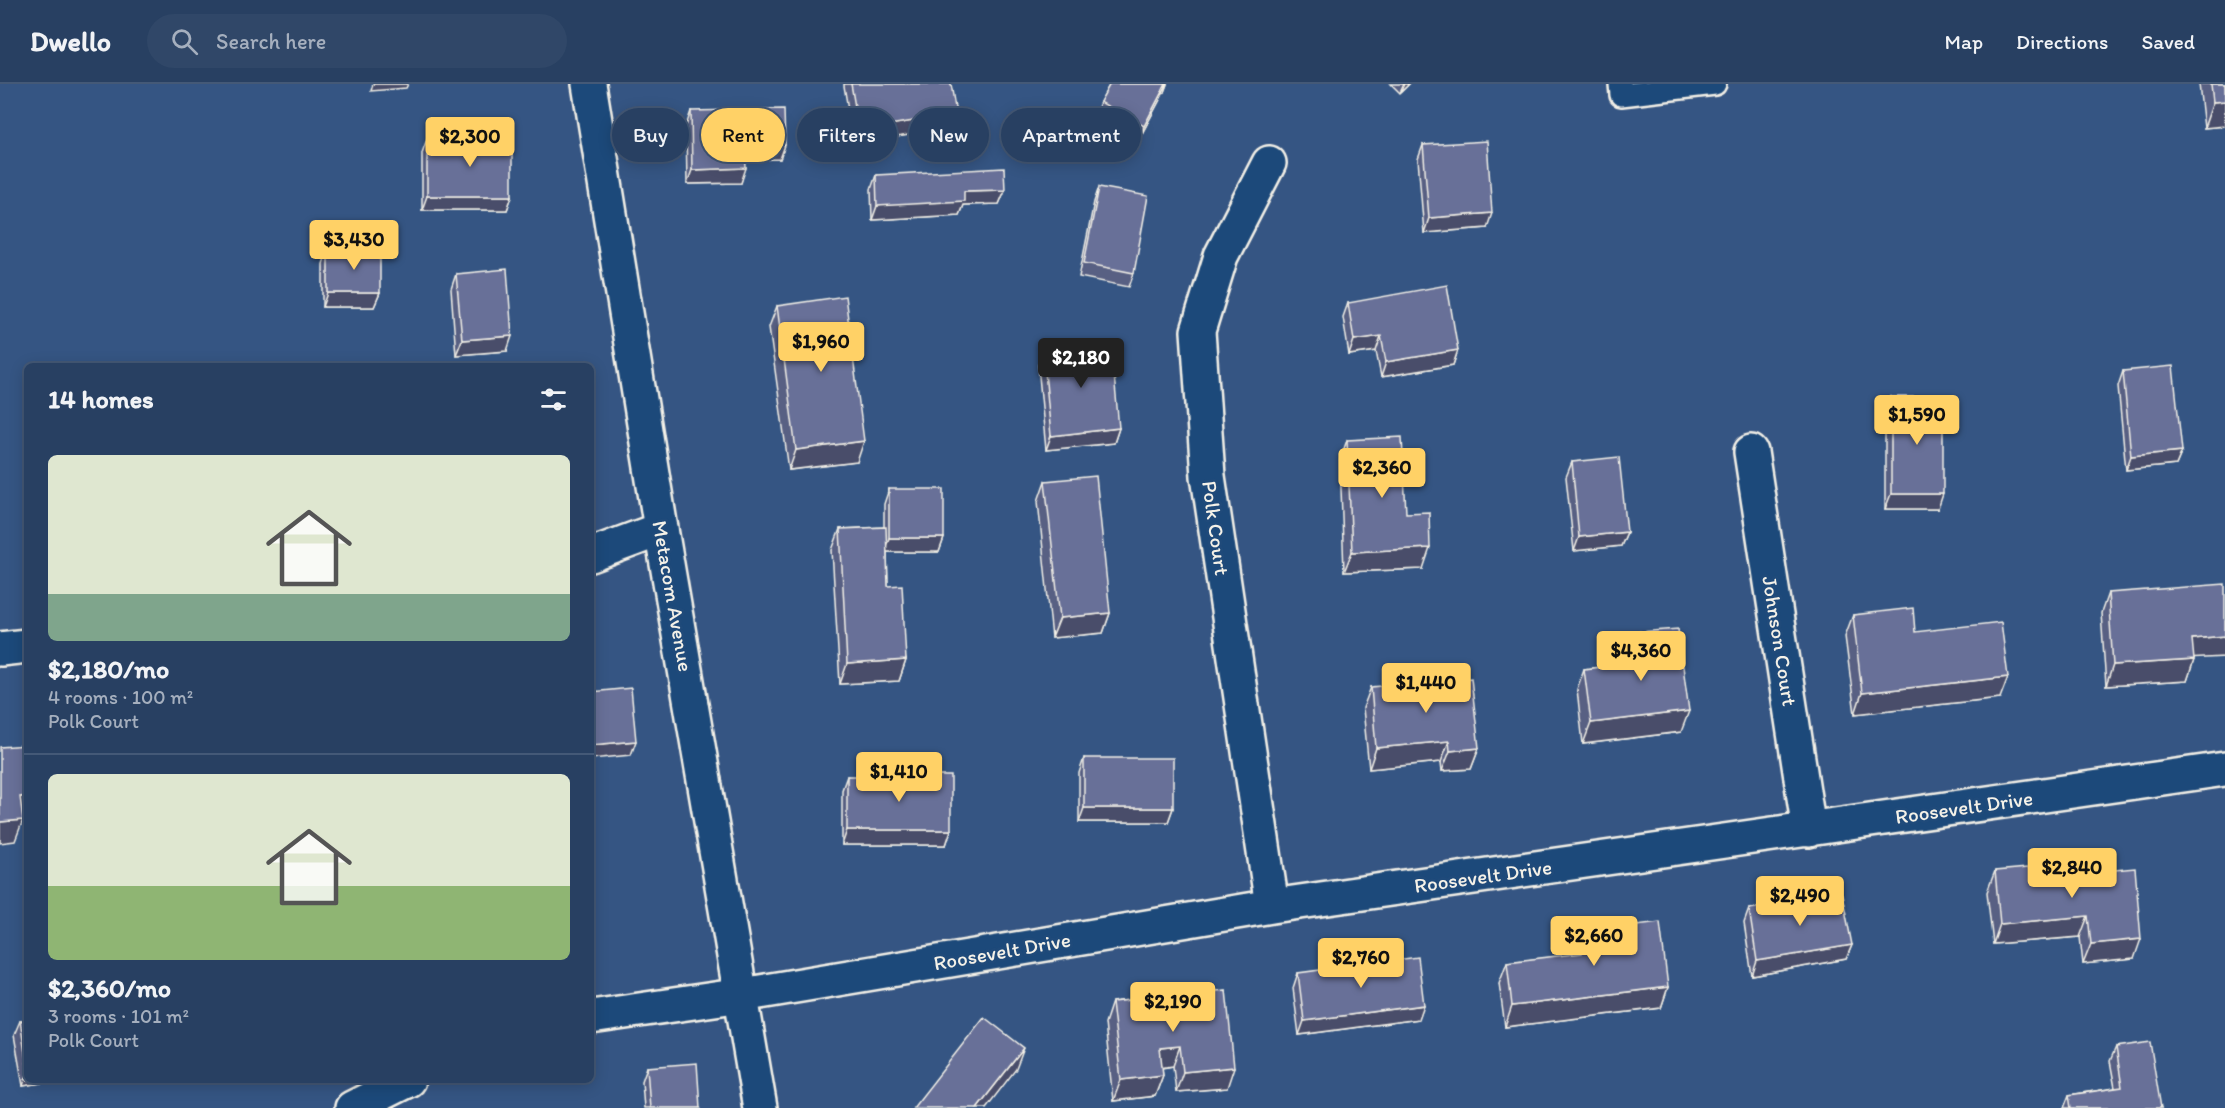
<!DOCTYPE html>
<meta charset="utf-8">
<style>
:root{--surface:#284062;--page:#304768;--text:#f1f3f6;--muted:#a5afbe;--line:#445977;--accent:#ffd166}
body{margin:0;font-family:Itim,sans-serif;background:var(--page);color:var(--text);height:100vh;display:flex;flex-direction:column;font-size:22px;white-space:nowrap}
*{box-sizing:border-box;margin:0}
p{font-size:20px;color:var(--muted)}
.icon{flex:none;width:33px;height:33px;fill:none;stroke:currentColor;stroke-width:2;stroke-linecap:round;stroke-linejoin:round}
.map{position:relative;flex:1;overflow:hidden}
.sheet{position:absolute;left:24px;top:279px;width:570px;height:720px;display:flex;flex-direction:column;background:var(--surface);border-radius:9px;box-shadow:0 3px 15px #0003,0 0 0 2px var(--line)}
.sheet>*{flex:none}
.top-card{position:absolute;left:612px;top:24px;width:570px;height:54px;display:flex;gap:12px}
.price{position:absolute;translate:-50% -51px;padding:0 14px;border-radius:6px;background:var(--accent);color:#111;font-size:20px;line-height:39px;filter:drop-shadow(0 2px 3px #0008)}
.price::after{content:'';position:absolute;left:50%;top:36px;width:18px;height:14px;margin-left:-9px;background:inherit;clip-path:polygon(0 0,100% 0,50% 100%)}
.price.on{background:#222;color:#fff}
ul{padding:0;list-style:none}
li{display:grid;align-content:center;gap:12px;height:318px;padding:0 24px}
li+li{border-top:2px solid var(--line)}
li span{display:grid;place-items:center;height:186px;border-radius:9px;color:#555}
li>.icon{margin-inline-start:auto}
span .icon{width:108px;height:108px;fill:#fffc;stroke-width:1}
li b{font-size:26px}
h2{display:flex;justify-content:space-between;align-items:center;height:72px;padding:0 24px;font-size:26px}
.chip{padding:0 21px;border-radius:27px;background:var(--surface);box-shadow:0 3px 15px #0003,0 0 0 2px var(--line);font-size:21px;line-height:54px}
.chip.on{background:var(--accent);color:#111}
header{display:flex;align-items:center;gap:36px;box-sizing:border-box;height:84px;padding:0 30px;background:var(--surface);border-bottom:2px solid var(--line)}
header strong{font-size:28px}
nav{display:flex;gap:33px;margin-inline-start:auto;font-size:21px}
.search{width:420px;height:54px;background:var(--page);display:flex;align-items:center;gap:15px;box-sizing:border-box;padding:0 21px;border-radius:33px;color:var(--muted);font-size:22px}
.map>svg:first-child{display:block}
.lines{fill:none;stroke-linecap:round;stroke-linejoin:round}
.service-casing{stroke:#f4f1e8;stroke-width:26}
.minor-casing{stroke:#f4f1e8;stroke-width:38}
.primary-casing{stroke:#f4f1e8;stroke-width:38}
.service{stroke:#1f4a7a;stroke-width:21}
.minor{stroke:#1f4a7a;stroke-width:33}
.primary{stroke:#1f4a7a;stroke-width:33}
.wall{fill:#596083;stroke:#f4f1e8;stroke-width:1.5}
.shaded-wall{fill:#494e6a;stroke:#f4f1e8;stroke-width:1.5}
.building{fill:#687098;stroke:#f4f1e8;stroke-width:1.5}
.labels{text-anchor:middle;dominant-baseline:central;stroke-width:6;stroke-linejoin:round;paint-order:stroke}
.street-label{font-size:21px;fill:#f4f1e8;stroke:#1f4a7a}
</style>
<header>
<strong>Dwello</strong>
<div class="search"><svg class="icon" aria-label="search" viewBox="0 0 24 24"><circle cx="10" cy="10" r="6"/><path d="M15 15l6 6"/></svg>Search here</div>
<nav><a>Map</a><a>Directions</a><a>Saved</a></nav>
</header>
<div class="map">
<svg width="2225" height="1024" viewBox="0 0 2225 1024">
<rect width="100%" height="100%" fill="#355583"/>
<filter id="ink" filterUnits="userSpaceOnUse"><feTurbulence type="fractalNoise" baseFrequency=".0167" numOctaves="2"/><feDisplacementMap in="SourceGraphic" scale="12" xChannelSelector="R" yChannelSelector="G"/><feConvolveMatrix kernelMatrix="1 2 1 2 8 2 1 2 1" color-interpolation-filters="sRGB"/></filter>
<g filter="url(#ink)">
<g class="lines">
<defs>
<path id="service" d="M1620,0l1,11 94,-11"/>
<path id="minor" d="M1269,79l-48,93 -23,75 10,145 64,430
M1751,368l58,378
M591,471l70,-26
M0,565l27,-3
M591,933l151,-22 530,-89 953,-137
M352,1024l56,-28"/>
<path id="primary" d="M589,0l72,445 99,579"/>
</defs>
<use href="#service" class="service-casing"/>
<use href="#minor" class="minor-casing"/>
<use href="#primary" class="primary-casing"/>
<use href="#service" class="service"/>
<use href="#minor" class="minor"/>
<use href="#primary" class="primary"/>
</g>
<path class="wall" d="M844,0h7l100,44 -97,16 -10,-58z
M1110,0h57l-3,8 -26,49 -44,-24 6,-15z
M1391,0h18l-9,9z
M2199,0h26v42l-21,2z
M691,27l94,34 -5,14 -34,1 -5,23 -54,1 -1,-58z
M427,55l85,57 -5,14h-85v-57z
M1423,61l64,83 -63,5 -6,-74z
M876,91l129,15 -6,14 -36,1 -4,10 -87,5 -1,-31z
M1099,103l35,86 -5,14 -50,-10 15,-75z
M328,165l52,44 -6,14h-51v-43z
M456,190l51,77 -51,4 -5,-66z
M1348,219l110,47 -5,15 -72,12 -5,-26 -27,4 -6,-38z
M777,222l80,156 -68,8 -20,-143z
M1043,266l76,78 -5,15 -68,7 -8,-85z
M2123,287l59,80 -6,14 -50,5 -8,-84z
M1891,313l47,112h-53v-97z
M1347,356l59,73 17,56 -79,3 -4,-112z
M1572,378l55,70 -6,14 -47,5 -8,-74z
M1045,397l65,132 -7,20 -51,5 -14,-137z
M889,405l55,49 -5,14h-52l1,34 18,74 -7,21 -59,3 -8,-134 8,-21 44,-2v-23z
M2108,509l86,66 -7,22 -81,5 -5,-73z
M1853,531l62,17 85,66 -145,16 -10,-78z
M1640,548l41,100 -98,12 -6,-55 7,-20 50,-6 -1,-10z
M1371,603l108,61 -8,21 -29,2 -1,-9 -72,7 -6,-61z
M1084,674l89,50 -5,14h-89v-49z
M847,692l104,54 -5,15h-104v-55z
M1995,787l78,3 61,85 -51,5 -3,-27 -87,7 -6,-52z
M1749,825l103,36 -6,14 -94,17 -8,-53z
M1580,848l88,55 -7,21 -156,19 -6,-44 8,-21 65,-7z
M1298,889l121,46 -120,16 -6,-47z
M1226,906l1,98 -51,4 -3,-26 -11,2 1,7 -8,21 -42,5 -8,-78 7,-21z
M27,936v60h34l-38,6 -9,-51 6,-14z
M2116,963l45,61h-97l5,-13 46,-7 -5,-27z
M647,983l53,41h-56l-2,-27z"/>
<path class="shaded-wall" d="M373,0h35l-2,4 -35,3z
M1166,0h1l-3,8 -26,49 6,-15z
M1404,0h5l-9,9z
M2225,17v25l-21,2 9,-26z
M956,30l-5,14 -97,16 5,-14z
M785,61l-5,14 -40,1 5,-14z
M746,84l-5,15 -54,1 5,-14z
M1005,106l-6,14 -36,1 -4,10 -87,5 5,-14 87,-15z
M427,112h85l-5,14h-85z
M1492,129l-5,15 -63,5 5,-15z
M328,209h52l-6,14h-51z
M512,252l-5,15 -51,4 6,-15z
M1381,252l-5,15 -27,4 5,-15z
M1458,266l-5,15 -72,12 5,-15z
M1119,344l-5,15 -68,7 5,-14z
M864,357l-7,21 -68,8 7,-20z
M2182,367l-6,14 -50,5 5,-14z
M1891,410h52l-5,15h-53z
M1627,448l-6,14 -47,5 5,-14z
M889,454h55l-5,14h-55z
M1430,464l-7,21 -79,3 8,-20z
M1110,529l-7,20 -51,5 8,-20z
M2225,552v21l-40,2 7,-20z
M906,576l-7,21 -59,3 7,-20z
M2194,576l-7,21 -81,5 7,-21z
M2008,593l-8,21 -145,16 7,-21z
M1689,627l-8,21 -98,12 8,-21z
M636,657l-5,14 -40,4v-14z
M1449,657l-8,21 -72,7 7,-21z
M1479,664l-8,21 -29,2 8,-20z
M27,712v20l-15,2 8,-21z
M1084,724h89l-5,14h-89z
M23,736l-8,21 -15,2v-21z
M847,746h104l-5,15h-104z
M2088,832l-8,21 -87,7 7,-20z
M2141,855l-7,20 -51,5 8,-20z
M1852,861l-6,14 -94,17 5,-15z
M1668,903l-7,21 -156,19 7,-21z
M1424,921l-5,14 -120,16 5,-14z
M1180,962l-7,20 -21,3 8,-21z
M1024,964l-8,21 -30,39h-9z
M1234,983l-7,21 -51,4 7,-20z
M27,990v6h34l-38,6z
M1163,991l-8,21 -42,5 8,-21z"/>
<path class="building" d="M851,0h100l5,30 -97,16z
M1110,0h56l-22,42 -44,-24z
M2211,0h14v17l-12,1z
M784,25l1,36 -40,1 1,22 -54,2 -1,-59z
M427,55h85v57h-85z
M1487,57l5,72 -63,5 -6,-73z
M1004,84l1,22 -41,1v10l-87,5 -1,-31z
M1099,103l49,9 -14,77 -50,-10z
M328,165h52v44h-52z
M507,185l5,67 -50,4 -6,-66z
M1447,201l11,65 -72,12 -5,-26 -27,4 -6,-37z
M845,212l19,145 -68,9 -19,-144z
M1111,259l8,85 -68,8 -8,-86z
M2173,282l9,85 -51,5 -8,-85z
M1891,313h52v97h-52z
M1402,353l4,76 23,-1 1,36 -78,4 -5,-112z
M1619,373l8,75 -48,5 -7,-75z
M1096,392l14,137 -50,5 -15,-137z
M889,405h55v49h-55z
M886,443l2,59 14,-1 4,75 -59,4 -7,-135z
M2225,500v52l-33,3 2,21 -81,5 -5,-72z
M1913,524l2,24 86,-10 7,55 -146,16 -9,-78z
M1678,545l11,82 -98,12 -7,-54 60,-7 -4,-30z
M1471,594l8,70 -29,3 -1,-10 -73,7 -5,-61z
M631,604l5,53 -45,4v-53z
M27,661v51l-7,1 3,23 -23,2v-75z
M1084,674h89v50h-89z
M847,692h104v54h-104z
M2072,780l1,10 62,-6 6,71 -50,5 -3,-28 -88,8 -5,-53z
M1842,810l10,51 -95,16 -8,-52z
M1660,838l8,65 -156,19 -5,-44 75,-9 -2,-21z
M1418,873l6,48 -120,16 -6,-48z
M1226,906l8,77 -51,5 -3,-26 -20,2 3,27 -42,5 -9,-78z
M984,933l40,31 -47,60h-64z
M27,936v46l-7,-45z
M2150,958l11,66h-90l-2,-13 53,-8 -6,-40z
M697,979l3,45h-50l-3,-41z"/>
</g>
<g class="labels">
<g class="street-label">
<text transform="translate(1216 444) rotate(82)">Polk Court</text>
<text transform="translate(673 512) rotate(80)">Metacom Avenue</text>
<text transform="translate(1780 557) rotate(81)">Johnson Court</text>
<text transform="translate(1964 723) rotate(-8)">Roosevelt Drive</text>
<text transform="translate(1483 792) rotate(-8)">Roosevelt Drive</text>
<text transform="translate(1002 867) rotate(-10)">Roosevelt Drive</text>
</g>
</g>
</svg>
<b class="price" style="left:470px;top:84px">$2,300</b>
<b class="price" style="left:354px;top:187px">$3,430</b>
<b class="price" style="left:821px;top:289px">$1,960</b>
<b class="price on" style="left:1081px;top:305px">$2,180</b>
<b class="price" style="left:1917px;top:362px">$1,590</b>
<b class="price" style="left:1382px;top:415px">$2,360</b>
<b class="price" style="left:1641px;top:598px">$4,360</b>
<b class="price" style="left:1426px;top:630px">$1,440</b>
<b class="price" style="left:899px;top:719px">$1,410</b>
<b class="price" style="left:2072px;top:815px">$2,840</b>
<b class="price" style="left:1800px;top:843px">$2,490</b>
<b class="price" style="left:1594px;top:883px">$2,660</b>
<b class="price" style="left:1361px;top:905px">$2,760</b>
<b class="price" style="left:1173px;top:949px">$2,190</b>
<div class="top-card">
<a class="chip">Buy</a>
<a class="chip on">Rent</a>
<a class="chip">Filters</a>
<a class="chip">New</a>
<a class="chip">Apartment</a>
</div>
<section class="sheet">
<h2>14 homes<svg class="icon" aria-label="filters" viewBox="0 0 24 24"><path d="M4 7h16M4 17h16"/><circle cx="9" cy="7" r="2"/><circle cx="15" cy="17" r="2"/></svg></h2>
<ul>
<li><span style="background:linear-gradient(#dfe7d0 75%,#7fa58c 0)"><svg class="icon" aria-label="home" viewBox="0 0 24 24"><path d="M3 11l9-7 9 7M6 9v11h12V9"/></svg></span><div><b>$2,180/mo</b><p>4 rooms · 100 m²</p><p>Polk Court</p></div></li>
<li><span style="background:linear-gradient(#dfe7d0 60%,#8fb573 0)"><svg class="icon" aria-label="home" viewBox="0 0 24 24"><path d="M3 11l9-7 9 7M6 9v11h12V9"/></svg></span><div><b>$2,360/mo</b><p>3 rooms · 101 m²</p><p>Polk Court</p></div></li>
</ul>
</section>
</div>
